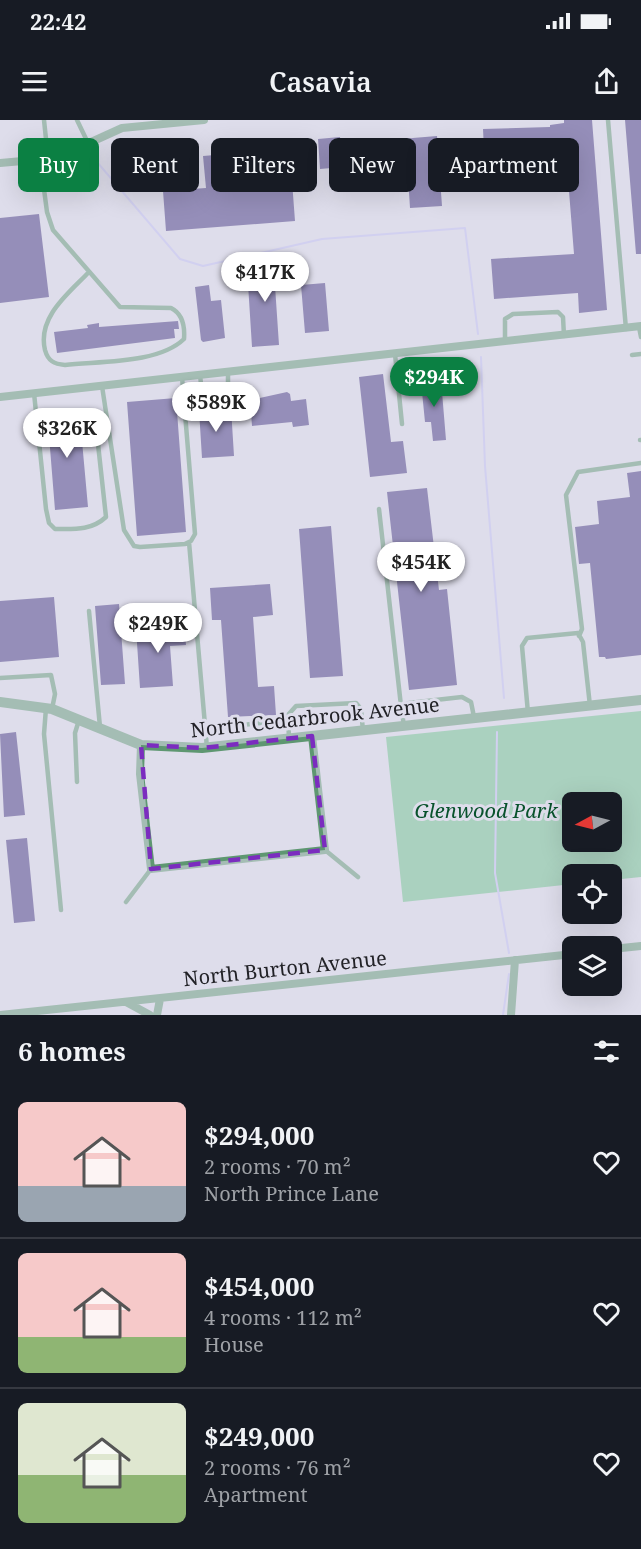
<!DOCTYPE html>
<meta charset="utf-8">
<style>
:root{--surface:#171b24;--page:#20242c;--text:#f1f3f6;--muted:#9ea1a6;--line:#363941;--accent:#0b8043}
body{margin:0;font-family:"Noto Serif",serif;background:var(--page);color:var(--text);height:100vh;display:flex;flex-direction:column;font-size:22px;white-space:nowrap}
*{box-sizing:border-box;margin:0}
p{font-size:20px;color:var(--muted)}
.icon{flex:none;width:33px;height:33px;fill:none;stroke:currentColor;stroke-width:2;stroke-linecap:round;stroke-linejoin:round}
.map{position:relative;height:895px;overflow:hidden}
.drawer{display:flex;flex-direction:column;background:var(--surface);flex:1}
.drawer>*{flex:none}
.top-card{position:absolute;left:18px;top:18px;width:606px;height:54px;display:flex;gap:12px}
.needle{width:39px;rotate:263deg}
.fabs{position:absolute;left:562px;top:672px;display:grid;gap:12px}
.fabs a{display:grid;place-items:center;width:60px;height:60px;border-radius:9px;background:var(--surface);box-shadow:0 6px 24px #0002;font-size:30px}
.price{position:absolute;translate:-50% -51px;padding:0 14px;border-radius:21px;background:#fff;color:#222;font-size:20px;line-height:39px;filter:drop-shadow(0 2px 3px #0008)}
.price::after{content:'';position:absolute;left:50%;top:36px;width:18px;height:14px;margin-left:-9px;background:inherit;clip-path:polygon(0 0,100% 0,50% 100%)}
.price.current{background:var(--accent);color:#fff}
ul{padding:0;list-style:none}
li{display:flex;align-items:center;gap:18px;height:150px;padding:0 18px}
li+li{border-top:2px solid var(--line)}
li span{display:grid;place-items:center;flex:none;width:168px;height:120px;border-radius:9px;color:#555}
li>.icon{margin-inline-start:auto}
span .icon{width:72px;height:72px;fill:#fffc;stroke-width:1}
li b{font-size:26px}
h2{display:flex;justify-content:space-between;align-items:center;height:72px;padding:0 18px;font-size:26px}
.chip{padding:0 21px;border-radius:9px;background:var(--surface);box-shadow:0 6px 24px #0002;font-size:21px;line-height:54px}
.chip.current{background:var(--accent);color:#fff}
.status{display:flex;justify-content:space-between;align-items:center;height:42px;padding:0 30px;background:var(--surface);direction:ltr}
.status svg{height:16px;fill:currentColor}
header{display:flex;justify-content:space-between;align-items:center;height:78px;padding:0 18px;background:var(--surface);font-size:27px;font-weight:600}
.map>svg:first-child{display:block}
.park{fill:#6cc38b;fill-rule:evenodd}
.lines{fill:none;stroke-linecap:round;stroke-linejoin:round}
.stream{stroke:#c2c0f5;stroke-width:2}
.building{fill:#3d307c}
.service{stroke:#5e9771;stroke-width:4.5}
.minor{stroke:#5e9771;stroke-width:8}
.tertiary{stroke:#5e9771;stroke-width:10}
.marked{fill:none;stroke:#7b2cbf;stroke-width:4.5;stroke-dasharray:12 8;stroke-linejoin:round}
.labels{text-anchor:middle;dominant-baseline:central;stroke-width:6;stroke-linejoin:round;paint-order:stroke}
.street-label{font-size:20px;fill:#222227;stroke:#deddeb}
.park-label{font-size:20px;font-style:italic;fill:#08522c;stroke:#deddeb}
</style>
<div class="status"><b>22:42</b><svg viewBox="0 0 49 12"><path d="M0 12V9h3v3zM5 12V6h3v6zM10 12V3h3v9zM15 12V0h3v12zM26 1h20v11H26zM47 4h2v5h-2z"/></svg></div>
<header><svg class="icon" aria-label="menu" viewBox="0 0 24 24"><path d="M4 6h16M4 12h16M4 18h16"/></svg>Casavia<svg class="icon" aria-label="share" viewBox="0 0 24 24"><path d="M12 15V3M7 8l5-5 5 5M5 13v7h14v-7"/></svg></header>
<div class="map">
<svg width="641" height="895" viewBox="0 0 641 895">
<rect width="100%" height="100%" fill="#deddeb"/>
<path class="park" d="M641,591v166l-29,3v-6h-39v10l-170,18 -17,-165zM573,682h39v40h-39z"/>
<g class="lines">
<path class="stream" d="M91,35l89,104 23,7 119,-27 143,-11 13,106
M481,237l4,109 19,232
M497,612l-2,141 14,80
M503,895l6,-41"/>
</g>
<path class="building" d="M564,0h28l15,190 -28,3 -1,-20 -84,6 -3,-40 83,-5 -7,-88 -82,5 -2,-42 67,-2v-2l14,-2z
M625,0h16v134h-5z
M437,16l5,70 -32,2 -4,-62h-4l-1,-7z
M340,17l3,30 -23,2 -2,-30z
M289,21l6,80 -129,10 -3,-40 43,-3 -3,-32 36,-3v-8z
M39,94l10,83 -49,6v-85z
M286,144l2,21 -13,1 4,59 -27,2 -5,-79z
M325,163l4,48 -24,2 -4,-48z
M209,165l2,16 10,-1 4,38 -22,4 -2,-2 -6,-53z
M178,201l1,8h-5l1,9 -118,15 -3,-21 34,-4 -1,-3 12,-2v4z
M383,254l8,68 12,-1 4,32 -37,4 -11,-100z
M441,260l5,60 -13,1 -2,-19h-6l-4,-40z
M287,272l3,2 1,7 15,-2 3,26 -16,2 -1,-5 -40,4 -2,-26z
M176,278l10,134 -49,4 -10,-134z
M79,288l9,99 -33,3 -8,-99z
M231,288l3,48 -32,2 -3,-48z
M641,351v184l-35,4 -1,-2h-6l-9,-94 -11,1 -4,-37 24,-3 -2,-23 33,-4 -3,-24z
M427,368l12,102 8,-1 10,96 -48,5 -22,-198z
M331,406l12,150 -33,2 -11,-149z
M270,464l3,31 -20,2 5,70 16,-1 2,29 -48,2 -7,-97h-9l-2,-32z
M54,477l5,60 -59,5v-61z
M119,484l6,80 -24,1 -6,-79z
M184,504l2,21 -16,1 3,40 -33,2 -4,-60z
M16,612l9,83 -21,2 -4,-83z
M27,718l8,83 -21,2 -8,-83z"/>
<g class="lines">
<path class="service" d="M44,0l4,38
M77,0l11,23
M608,0l18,209
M40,39l7,53 6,18 67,77 51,1c12,6 14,18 13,31 -26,25 -84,22 -119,26 -11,-1 -17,-4 -20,-15 -8,-33 24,-57 44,-78
M639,207l2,10
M505,221v-22l8,-5 45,-2 5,5 1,19
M395,234l7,70
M632,235l9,-1
M200,255l2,18 26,-3v-18
M102,266l22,144 10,16 6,1 45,-3 6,-3 4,-7 -13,-157
M34,273l12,116 3,14 6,6c18,0 36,2 51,-12l-8,-73 10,-19
M640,320h1
M379,389l22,197
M189,422l18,206
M89,491l11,116
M579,516l3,-7 -16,-134 12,-23 63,-9
M0,558l51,-3 4,19 -3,15
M46,588l-2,26 17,176
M528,593l-6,-67 5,-8 51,-5 5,9 7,64
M404,606l-3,-20 8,-3 53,-6 9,5 3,15
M205,609l82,-9
M289,619l-1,-24 8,-9 60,-3 5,6 2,22
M77,662l-2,-49 4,-13
M325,730l33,27
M126,782l25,-33"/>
<path class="minor" d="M0,43l56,-5 66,-30 82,-8
M0,277l641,-71
M141,625l-1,29 11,95 174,-19 -13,-114
M612,829l29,-3
M126,882l24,13
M0,895l573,-61
M157,895l3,-16
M511,895l4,-55"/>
<path class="tertiary" d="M0,582l52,7 89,36 61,3 439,-48"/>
</g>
<path d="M0 0H641V895H0ZM312,616l13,114 -174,19 -10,-124 61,3z" fill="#deddeb" fill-opacity=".55" fill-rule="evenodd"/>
<path class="marked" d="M312,616l13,114 -174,19 -10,-124 61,3z"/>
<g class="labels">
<g class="street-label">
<text transform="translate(315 597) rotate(-6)">North Cedarbrook Avenue</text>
<text transform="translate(285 848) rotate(-6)">North Burton Avenue</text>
</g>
<g class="park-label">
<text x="486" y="690">Glenwood Park</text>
</g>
</g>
</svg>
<div class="fabs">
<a><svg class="needle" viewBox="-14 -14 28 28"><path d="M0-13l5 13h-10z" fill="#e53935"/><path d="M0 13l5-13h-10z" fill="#9ea1a6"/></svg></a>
<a><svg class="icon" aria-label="locate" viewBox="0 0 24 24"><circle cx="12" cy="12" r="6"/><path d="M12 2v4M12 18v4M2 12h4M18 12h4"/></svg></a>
<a><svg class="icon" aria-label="layers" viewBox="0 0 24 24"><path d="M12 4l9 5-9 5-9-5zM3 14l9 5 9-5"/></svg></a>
</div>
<b class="price" style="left:265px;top:183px">$417K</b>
<b class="price current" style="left:434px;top:288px">$294K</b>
<b class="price" style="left:216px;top:313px">$589K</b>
<b class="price" style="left:67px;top:339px">$326K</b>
<b class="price" style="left:421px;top:473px">$454K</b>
<b class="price" style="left:158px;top:534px">$249K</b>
<div class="top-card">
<a class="chip current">Buy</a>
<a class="chip">Rent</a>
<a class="chip">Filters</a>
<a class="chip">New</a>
<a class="chip">Apartment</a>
</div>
</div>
<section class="drawer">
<h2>6 homes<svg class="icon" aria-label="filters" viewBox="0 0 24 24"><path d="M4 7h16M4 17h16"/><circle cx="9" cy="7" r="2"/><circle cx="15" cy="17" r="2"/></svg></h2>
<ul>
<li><span style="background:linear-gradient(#f6c9c9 70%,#9aa5b1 0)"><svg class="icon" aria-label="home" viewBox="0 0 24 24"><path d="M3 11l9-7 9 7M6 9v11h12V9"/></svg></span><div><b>$294,000</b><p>2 rooms · 70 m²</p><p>North Prince Lane</p></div><svg class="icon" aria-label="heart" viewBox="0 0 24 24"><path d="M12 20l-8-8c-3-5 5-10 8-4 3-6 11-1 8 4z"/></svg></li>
<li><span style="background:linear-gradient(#f6c9c9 70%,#8fb573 0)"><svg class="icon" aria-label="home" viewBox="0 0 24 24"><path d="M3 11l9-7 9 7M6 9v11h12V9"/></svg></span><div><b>$454,000</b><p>4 rooms · 112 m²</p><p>House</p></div><svg class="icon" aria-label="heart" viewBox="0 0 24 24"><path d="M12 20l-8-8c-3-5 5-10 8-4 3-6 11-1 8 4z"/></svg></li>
<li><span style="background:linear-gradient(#dfe7d0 60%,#8fb573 0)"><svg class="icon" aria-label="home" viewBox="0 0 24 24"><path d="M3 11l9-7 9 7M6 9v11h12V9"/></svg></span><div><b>$249,000</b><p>2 rooms · 76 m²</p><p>Apartment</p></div><svg class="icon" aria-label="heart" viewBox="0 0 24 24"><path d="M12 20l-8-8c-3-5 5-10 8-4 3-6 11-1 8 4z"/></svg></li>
</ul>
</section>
